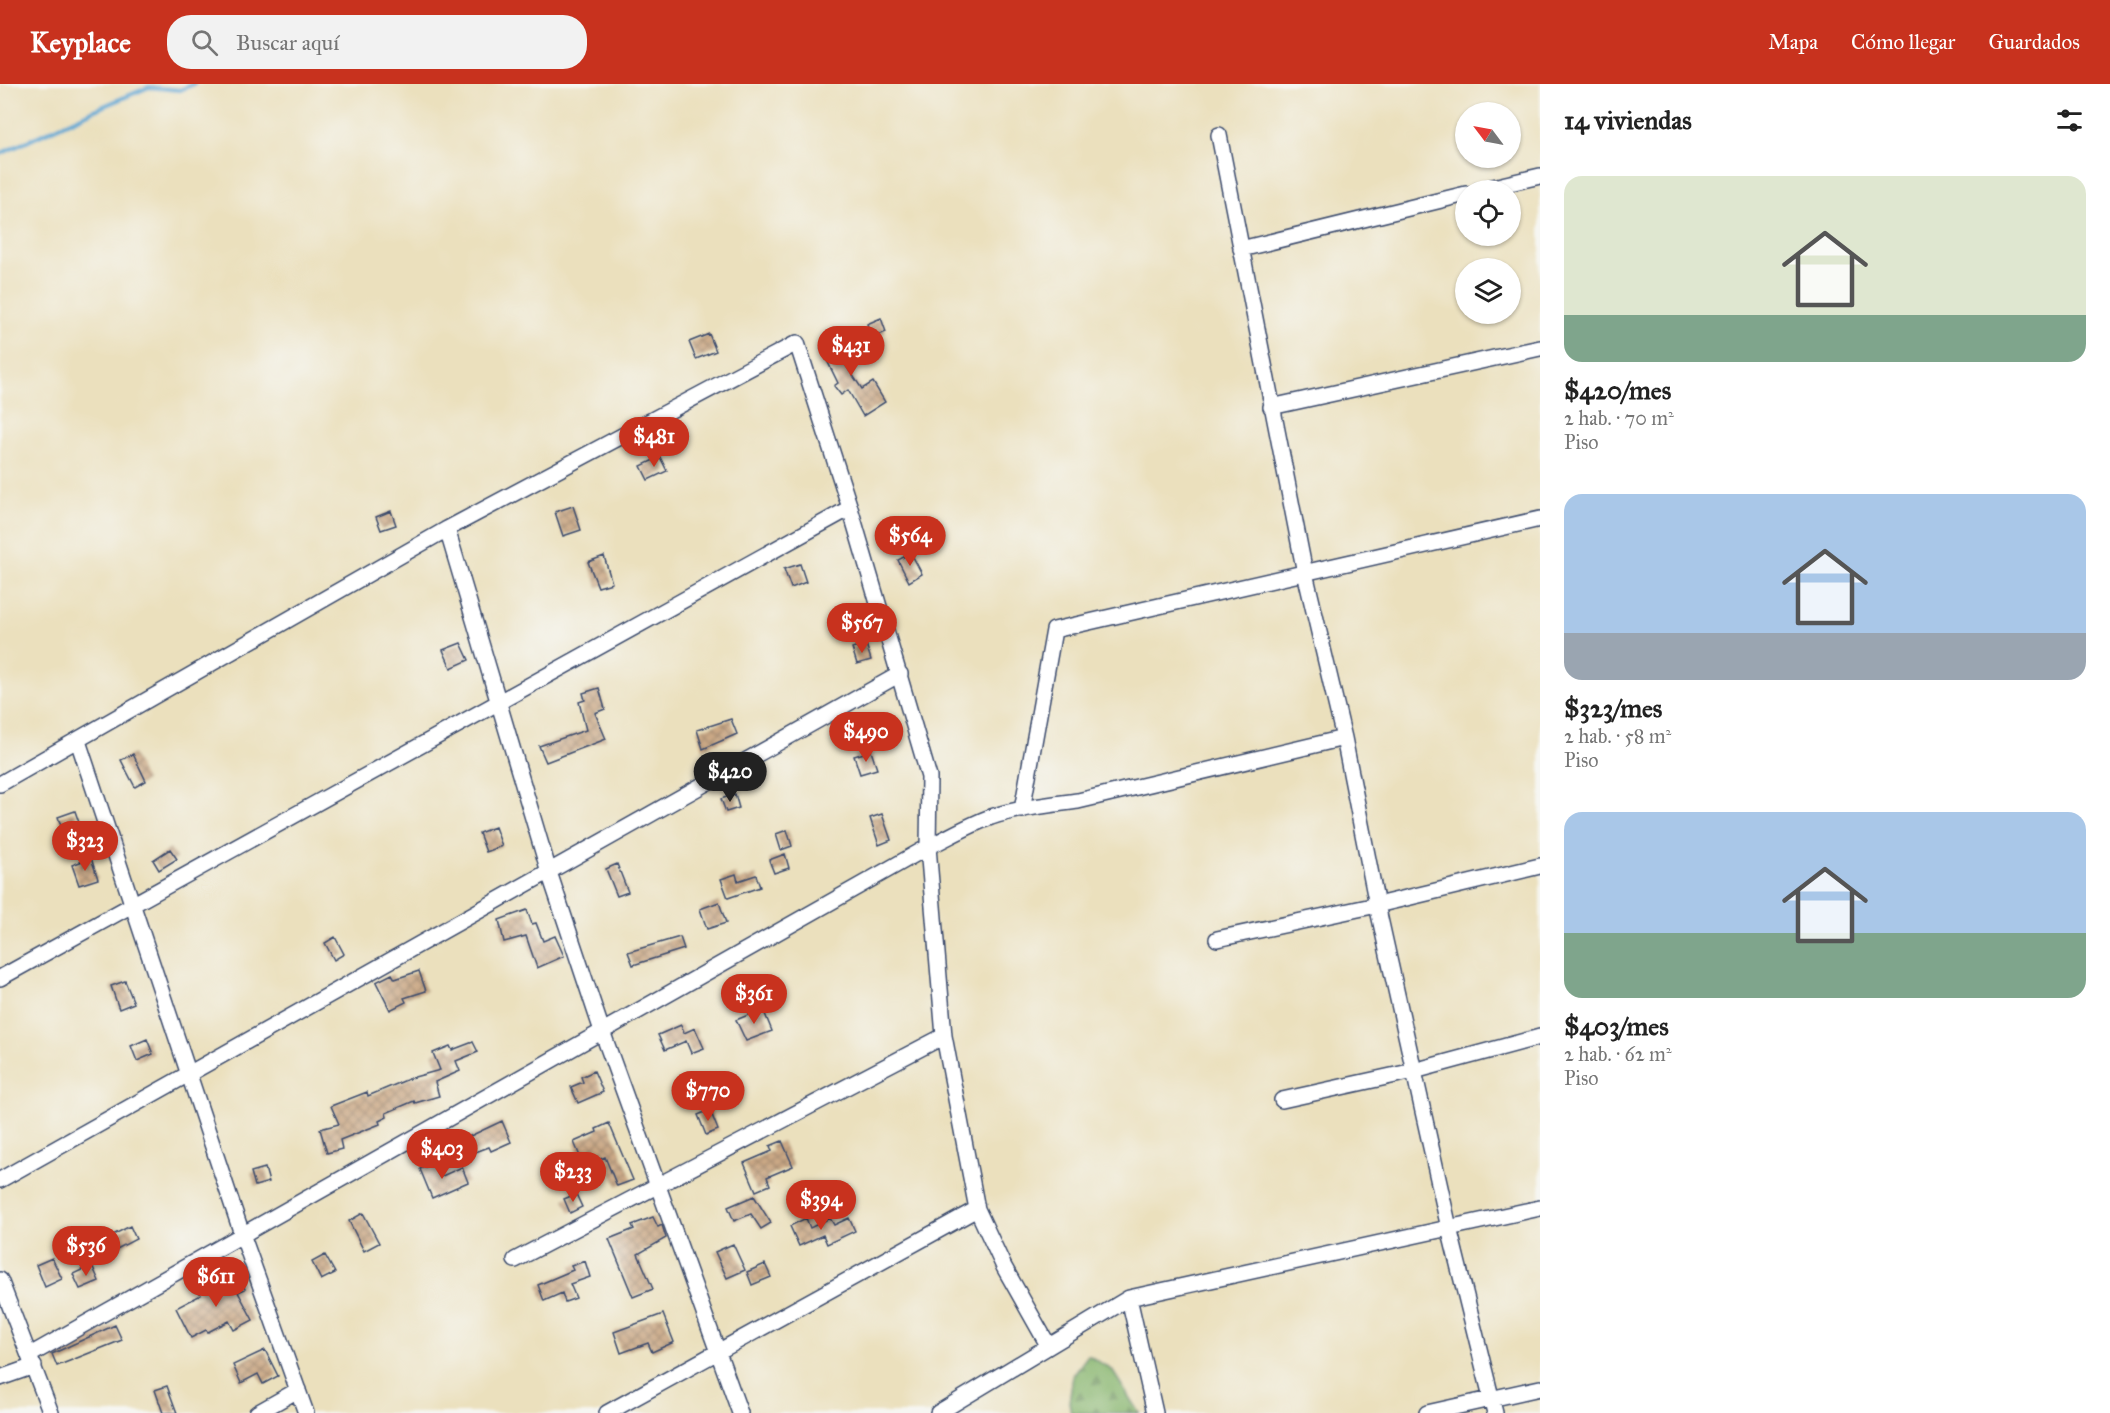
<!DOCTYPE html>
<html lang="es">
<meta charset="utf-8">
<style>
:root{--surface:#fff;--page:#f2f2f2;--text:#222;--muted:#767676;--accent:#c8321e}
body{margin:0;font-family:"IM FELL Great Primer",serif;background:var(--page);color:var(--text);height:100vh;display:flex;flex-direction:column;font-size:22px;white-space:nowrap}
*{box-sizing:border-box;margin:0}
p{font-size:20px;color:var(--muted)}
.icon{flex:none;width:33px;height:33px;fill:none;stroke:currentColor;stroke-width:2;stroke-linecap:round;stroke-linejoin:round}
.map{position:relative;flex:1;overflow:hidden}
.drawer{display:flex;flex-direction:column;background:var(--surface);width:570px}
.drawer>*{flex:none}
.needle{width:39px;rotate:302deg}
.controls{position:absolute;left:1455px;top:18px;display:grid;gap:12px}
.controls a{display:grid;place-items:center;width:66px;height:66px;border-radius:50%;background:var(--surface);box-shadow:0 2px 4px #0004;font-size:30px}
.price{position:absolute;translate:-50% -51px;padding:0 14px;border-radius:21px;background:var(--accent);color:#fff;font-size:20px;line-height:39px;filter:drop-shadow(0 2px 3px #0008)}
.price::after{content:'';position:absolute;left:50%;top:36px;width:18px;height:14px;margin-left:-9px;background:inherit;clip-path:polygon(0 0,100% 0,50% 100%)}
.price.on{background:#222;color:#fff}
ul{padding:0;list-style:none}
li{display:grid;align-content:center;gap:12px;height:318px;padding:0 24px}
li span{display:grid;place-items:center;height:186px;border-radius:18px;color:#555}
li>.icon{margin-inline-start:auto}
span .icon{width:108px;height:108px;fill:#fffc;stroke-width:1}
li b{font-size:26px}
h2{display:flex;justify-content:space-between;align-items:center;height:72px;padding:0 24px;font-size:26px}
header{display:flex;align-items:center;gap:36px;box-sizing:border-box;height:84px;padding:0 30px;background:var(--accent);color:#fff}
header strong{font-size:28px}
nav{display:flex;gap:33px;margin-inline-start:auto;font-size:21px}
.search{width:420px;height:54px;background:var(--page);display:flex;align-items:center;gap:15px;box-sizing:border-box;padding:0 21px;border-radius:24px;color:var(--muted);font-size:22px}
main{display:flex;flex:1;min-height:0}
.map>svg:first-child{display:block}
.forest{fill:url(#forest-firs);stroke:#517266;stroke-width:1.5}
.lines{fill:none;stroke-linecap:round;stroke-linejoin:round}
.stream{stroke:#58a3d0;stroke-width:4.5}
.building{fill:url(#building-cross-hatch)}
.street-casing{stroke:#3a4a6c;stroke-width:18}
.street{stroke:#fff;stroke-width:15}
</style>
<header>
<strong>Keyplace</strong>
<div class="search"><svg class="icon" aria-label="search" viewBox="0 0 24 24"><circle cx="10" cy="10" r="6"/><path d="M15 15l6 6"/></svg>Buscar aquí</div>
<nav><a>Mapa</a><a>Cómo llegar</a><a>Guardados</a></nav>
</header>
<main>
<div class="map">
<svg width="1540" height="1329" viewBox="0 0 1540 1329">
<defs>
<pattern id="forest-firs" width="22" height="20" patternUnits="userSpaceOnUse" patternTransform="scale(1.5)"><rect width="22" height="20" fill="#87b56d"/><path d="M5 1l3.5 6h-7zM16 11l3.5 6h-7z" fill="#6e945d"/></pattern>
<pattern id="building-cross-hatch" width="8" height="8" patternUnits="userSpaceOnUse" patternTransform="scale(1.5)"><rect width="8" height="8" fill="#caa885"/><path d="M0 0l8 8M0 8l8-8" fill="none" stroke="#a38970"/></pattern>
</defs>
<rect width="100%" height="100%" fill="#f6f6f2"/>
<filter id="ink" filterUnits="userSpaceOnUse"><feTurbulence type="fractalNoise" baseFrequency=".0167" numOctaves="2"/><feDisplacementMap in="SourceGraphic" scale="12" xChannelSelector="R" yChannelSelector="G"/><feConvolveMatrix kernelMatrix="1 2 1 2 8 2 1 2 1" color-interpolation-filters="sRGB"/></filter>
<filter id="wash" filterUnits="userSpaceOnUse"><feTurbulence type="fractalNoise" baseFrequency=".008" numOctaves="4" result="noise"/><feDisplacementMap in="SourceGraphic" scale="24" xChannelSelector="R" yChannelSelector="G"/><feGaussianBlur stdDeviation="1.35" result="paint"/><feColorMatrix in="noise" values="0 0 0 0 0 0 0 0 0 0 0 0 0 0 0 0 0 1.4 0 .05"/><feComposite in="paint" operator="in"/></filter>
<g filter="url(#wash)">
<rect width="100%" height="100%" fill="#ebe0bd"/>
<path class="forest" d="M1088,1271l24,15 27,43h-68l-2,-11 4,-27z"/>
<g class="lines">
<path class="stream" d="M0,70l99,-46 50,-21 31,3 14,-6"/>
</g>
<g id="blocks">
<path class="building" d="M881,234l5,14 -15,6 -4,-14z
M709,250l7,17 -20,8 -7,-17z
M845,253l11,24 -10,4 16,24 11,-7 12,20 -22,14 -15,-26 -7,5 -7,-9 4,-3 -17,-35z
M660,373l7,14 -19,9 -7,-14z
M573,422l8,24 -18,6 -8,-24z
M391,427l5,14 -15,5 -5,-13z
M911,469l11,21 -13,8 -11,-22z
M604,472l8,27 -14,4 -10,-25z
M800,480l6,18 -15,6 -7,-19z
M461,559l8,17 -18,8 -8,-18z
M866,560l5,16 -14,4 -5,-16z
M599,604l6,21 -10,4 11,26 -60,23 -7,-16 47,-16 -7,-28 6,-2 -2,-7z
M731,635l6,15 -34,15 -6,-19z
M871,667l6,18 -17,5 -6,-18z
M133,670l13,27 -11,6 -14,-27z
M735,710l4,14 -13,4 -5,-13z
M75,727l9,26 -17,6 -9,-26z
M882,730l9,26 -12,5 -9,-27z
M495,743l7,19 -16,6 -7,-19z
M787,746l5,16 -11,4 -5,-16z
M170,765l7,10 -18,11 -6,-10z
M785,770l4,14 -15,5 -5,-13z
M91,774l7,21 -19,6 -7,-20z
M617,780l11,28 -11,4 -11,-27z
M736,790l2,7 18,-6 4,12 -32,11 -7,-19z
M719,818l7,21 -19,6 -7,-20z
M527,826l5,14 4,-1 7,18 12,-5 9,20 -27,12 -11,-32 -22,6 -5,-22z
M335,853l9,17 -10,6 -9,-17z
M680,853l4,12 -51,16 -5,-13z
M419,887l7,20 -22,7 2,4 -16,8 -14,-28 16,-8 3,5z
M125,897l9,22 -15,6 -8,-23z
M763,925l9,22 -26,10 -10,-21z
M681,941l3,8 11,-5 9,20 -13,5 -5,-12 -21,9 -7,-15z
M147,955l6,15 -16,7 -6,-15z
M473,958l5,10 -22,9 4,10 -25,11 4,14 -24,7 -1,-2 -28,12 1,4 -8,4 1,3 -40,16 2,9 -15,4 -7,-24 19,-5 -8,-18 36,-14 1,4 43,-18 29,-8 -7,-17 17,-7 2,4z
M594,987l9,21 -25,11 -7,-16 12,-5 -2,-5z
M710,1026l8,20 -12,5 -8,-20z
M502,1037l9,21 -20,9 -2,-4 -19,7 -6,-15z
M609,1039l24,57 -16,6 -12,-29 -21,9 -10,-24 23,-10 -1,-3z
M782,1057l11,25 -26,11 3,8 -14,6 -12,-28 28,-12 -2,-5z
M435,1079l5,14 22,-10 6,15 -36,16 -12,-29z
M265,1084l4,14 -14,4 -4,-14z
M576,1110l6,13 -12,6 -6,-14z
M754,1112l17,27 -10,6 -10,-15 -17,7 -6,-14z
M363,1129l16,30 -15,8 -15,-30z
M653,1133l5,10 4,-2 4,13 -28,16 15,35 -20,8 -24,-58 25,-10 -2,-4z
M806,1134l4,10 20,-10 4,7 15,-7 6,13 -28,13 -4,-9 -24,11 -9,-20z
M130,1142l6,13 -23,12 -6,-13z
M733,1160l12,26 -18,8 -12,-26z
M325,1171l10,18 -14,7 -9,-18z
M52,1174l10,21 -17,8 -9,-22z
M585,1177l5,16 -20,7 6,14 -11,4 -3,-9 -18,8 -6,-16 35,-15 -2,-4z
M765,1180l6,13 -19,8 -5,-13z
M92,1181l7,16 -19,8 -7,-15z
M239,1191l6,14 -7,3 15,28 -19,10 -5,-9 -21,11 -2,-2 -15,8 -15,-30 25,-13 -3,-6 13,-7 2,4z
M663,1230l11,28 -22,10 -4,-9 -27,10 -7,-21z
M115,1241l7,15 -65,26 -5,-12z
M265,1266l13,26 -15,8 -5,-10 -17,9 -8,-18z
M167,1302l10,27h-14l-8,-23z"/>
</g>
</g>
<g filter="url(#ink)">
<use href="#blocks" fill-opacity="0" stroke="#3a4a6c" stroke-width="1.5"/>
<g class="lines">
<defs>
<path id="street" d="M1219,51l86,438 39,165 33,167 72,323 46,185
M1480,106l60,-14
M1241,165l225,-55
M1271,323l269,-59
M447,445l102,343 53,159 138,382
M78,657l164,493 64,179
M0,700l447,-255 350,-186 53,165 79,269 -1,70 16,189 33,173 27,58 44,78
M1022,726l32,-180 486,-111
M1217,855l160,-34 163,-39
M0,894l850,-470
M1282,1016l132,-29 126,-34
M0,1096l900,-506
M515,1176l429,-224
M0,1196l51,133
M1129,1214l26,115
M30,1271l898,-508c21,-10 41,-22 63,-30 28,-9 58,-12 87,-16l266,-63
M0,1294l34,-12
M257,1329l41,-23
M607,1329l370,-204
M938,1329l191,-115 411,-90
M1427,1329l113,-25"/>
</defs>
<use href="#street" class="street-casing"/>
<use href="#street" class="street"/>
</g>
</g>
</svg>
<div class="controls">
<a><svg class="needle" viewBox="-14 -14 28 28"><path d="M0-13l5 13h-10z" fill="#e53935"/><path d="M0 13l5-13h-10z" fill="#767676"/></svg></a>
<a><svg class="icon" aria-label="locate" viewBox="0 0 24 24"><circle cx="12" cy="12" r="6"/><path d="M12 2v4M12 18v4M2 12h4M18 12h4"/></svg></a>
<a><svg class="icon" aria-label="layers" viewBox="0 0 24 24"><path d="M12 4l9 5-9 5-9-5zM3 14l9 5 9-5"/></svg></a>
</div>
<b class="price" style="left:851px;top:293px">$431</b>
<b class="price" style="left:654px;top:384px">$481</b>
<b class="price" style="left:910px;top:483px">$564</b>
<b class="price" style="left:862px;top:570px">$567</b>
<b class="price" style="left:866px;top:679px">$490</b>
<b class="price on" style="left:730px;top:719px">$420</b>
<b class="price" style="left:85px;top:788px">$323</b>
<b class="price" style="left:754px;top:941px">$361</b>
<b class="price" style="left:708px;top:1038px">$770</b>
<b class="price" style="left:442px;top:1096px">$403</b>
<b class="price" style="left:573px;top:1119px">$233</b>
<b class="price" style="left:821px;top:1147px">$394</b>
<b class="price" style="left:86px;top:1193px">$536</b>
<b class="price" style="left:216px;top:1224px">$611</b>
</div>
<section class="drawer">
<h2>14 viviendas<svg class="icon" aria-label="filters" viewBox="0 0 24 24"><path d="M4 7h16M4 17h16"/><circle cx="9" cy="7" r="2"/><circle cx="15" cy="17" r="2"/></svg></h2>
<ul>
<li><span style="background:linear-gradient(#dfe7d0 75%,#7fa58c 0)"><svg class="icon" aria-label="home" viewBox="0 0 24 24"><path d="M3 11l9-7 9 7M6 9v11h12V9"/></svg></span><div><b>$420/mes</b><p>2 hab. · 70 m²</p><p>Piso</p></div></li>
<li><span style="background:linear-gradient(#a9c7e8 75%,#9aa5b1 0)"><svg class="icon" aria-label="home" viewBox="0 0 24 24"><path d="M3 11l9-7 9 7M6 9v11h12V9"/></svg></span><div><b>$323/mes</b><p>2 hab. · 58 m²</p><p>Piso</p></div></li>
<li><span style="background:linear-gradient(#a9c7e8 65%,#7fa58c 0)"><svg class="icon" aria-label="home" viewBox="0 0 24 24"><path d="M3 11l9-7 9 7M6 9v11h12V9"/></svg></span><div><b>$403/mes</b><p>2 hab. · 62 m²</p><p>Piso</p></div></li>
</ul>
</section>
</main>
